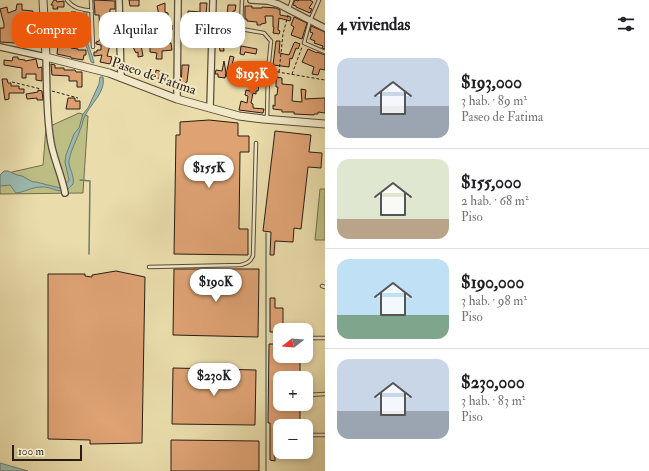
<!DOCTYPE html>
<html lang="es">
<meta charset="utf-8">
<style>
:root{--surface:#fff;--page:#f6f6f6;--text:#202124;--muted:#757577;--line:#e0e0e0;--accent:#ea580c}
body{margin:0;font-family:"IM FELL Double Pica",serif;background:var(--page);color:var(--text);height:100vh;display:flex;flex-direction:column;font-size:15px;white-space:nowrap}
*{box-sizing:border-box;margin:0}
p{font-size:13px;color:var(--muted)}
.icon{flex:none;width:22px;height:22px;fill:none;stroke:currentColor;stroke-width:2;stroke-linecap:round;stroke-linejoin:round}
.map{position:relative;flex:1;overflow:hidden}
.side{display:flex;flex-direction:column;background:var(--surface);width:324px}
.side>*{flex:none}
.banner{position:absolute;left:12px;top:12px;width:253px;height:36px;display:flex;gap:8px}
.needle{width:26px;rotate:253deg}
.fabs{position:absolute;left:273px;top:323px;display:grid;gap:8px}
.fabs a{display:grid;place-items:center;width:40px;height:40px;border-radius:8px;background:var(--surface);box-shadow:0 2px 6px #0003;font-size:20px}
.scale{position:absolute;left:12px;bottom:10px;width:70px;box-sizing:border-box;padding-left:4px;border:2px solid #281c16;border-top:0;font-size:11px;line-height:14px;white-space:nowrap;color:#281c16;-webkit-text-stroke:3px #f1e8c8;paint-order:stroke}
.price{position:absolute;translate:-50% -34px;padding:0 9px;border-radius:14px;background:#fff;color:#222;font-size:13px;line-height:26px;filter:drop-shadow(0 1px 2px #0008)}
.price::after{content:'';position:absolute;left:50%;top:24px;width:12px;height:9px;margin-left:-6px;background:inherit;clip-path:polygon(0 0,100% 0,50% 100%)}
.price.current{background:var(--accent);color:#fff}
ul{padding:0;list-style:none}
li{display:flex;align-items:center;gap:12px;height:100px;padding:0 12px}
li+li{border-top:1px solid var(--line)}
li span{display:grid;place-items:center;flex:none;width:112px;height:80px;border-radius:12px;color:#555}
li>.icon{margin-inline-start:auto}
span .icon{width:48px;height:48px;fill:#fffc;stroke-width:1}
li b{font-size:17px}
h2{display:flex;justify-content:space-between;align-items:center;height:48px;padding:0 12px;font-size:17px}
.pill{padding:0 14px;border-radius:12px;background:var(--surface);box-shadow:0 2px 6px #0003;font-size:14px;line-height:36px}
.pill.current{background:var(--accent);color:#fff}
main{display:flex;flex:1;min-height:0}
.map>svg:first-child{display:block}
.green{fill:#bdbe84;stroke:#726d4d}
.water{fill:#9abab0;stroke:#6c7b72}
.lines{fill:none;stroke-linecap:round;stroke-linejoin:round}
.stream{stroke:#6c7b72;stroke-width:1.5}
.building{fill:#dea273;stroke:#281c16}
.service-casing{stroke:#584c3b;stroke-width:4.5}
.minor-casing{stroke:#584c3b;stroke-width:8}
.tertiary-casing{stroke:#584c3b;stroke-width:9}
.path{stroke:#281c16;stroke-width:1;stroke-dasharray:3 2;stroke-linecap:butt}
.service{stroke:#f1e8c8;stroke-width:2.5}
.minor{stroke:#f1e8c8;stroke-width:5.5}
.tertiary{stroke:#f1e8c8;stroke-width:7}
.labels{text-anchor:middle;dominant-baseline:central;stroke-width:4;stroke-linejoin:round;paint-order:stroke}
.street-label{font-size:14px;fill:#281c16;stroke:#f1e8c8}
</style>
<main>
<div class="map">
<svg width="325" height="471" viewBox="0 0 325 471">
<rect width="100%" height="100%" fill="#eadcab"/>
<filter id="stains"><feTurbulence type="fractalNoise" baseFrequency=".005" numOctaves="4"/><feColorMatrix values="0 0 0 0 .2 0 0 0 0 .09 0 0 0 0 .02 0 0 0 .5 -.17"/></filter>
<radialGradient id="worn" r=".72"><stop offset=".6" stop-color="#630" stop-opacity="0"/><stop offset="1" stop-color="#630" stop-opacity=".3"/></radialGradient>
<path class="green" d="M79,113l9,3 -5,77 -83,1v-15l12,-7 31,-7 3,-37z
M320,189h5v51h-10z"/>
<path class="water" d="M84,10h3c0,8 -1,16 -1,24 0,9 6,19 8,29l-3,-1 -4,-14 -4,-8z
M100,77h3c3,16 -14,28 -19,41 -2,4 -2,9 -4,12 -3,10 -9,19 -11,30 -1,8 6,15 4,24 -3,3 -6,7 -10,7 -8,0 -15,-5 -22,-4 -9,0 -16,5 -25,6l-6,-8 -10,1v-11l4,-4h4l9,4 5,1 11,6h3l24,6 6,-4 3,-4 -4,-18 1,-7 8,-21 5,-6 4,-14 5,-6 11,-24z
M0,463l28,8h-28z"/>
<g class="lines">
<path class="stream" d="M80,180l10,1 -1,73
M266,233v238"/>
</g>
<path class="building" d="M54,0h2l1,2 7,-1v6h-7l1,2h-5v-4h-2z
M94,0l21,1v8h-5v7h5l1,26h-4v3h-2l-3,11 5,1 -2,7 -10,-2 2,-7 -8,1v-4h3v-2h4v-5l-5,-1v-2l3,-1 1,-2 -1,-24h-4z
M129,0h10v6h-9z
M295,0l3,1 1,-1h11l3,2 -4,6 3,1 -2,4 -14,-6v-1l-3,-1z
M165,3v9l3,1v6h2v6h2v5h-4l1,13h2l1,7 -10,1v8h-6l1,-6 -7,-1v-8h8l-1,-13 -8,1v13h-8l2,11 -5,1v-5l-2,1 -5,-10 10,-3 -2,-14 2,-1v-5h6v-4l12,-1 -2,-9z
M200,3h7l-1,12h-18v-4l12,1z
M17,4h5v6l11,1 -1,5h4v6l2,1v4l-11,-1 -1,8h-10l-1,9 -15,-1v-14h4v-4l-4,-15 7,-2 1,6 8,-3z
M228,5h8l-1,6h-2v5h-6z
M245,6h7v2h10v-1l14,1 4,2v5l11,2 -1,4 -11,-3 -1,12 2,1 -1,3 -6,-1 1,-6h-1v-11h-8l1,7 -5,1v1h-4v-3l-10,-1v-2h-2z
M71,12h5l-1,9h3v5l-5,-1 -1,8 10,1 -1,8 -9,-1 -1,7 7,1v1h8v5h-2l-1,5 -12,-2v-1l-14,-3 1,-9h-3v-7h-3l1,-11h-3v-7h19v-2h2z
M294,17l13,6 -5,16 -11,-4 3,-8 -3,-2z
M311,26l14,6v17l-3,-1 1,-2 -9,-3 1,-2 -5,-2 3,-6 -3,-1z
M221,31l6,1 -1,4h1l-1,6h-3l1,9h-4l-1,-9z
M26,38l11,1 -1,7 -10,-1z
M276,41h4l-1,12 10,2 5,-12 1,-1 5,2 -2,5 -2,-1 -4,11 -2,-1 -1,9 -16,-2z
M241,46l16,3 -1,5 -11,-2 -1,3 -4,-1z
M308,49l9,4v-1l8,3v15l-5,-1 -2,6 -6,-1 2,-7 -12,-5z
M230,56l4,1 -5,20 -3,-1z
M13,57h5v2l7,1v1l11,-2 2,9 4,-1v14l-6,-1v-6h-10v4h-4v-10l-18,-3v-5l8,1z
M224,61l2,12 -1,5 -7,-1v-3h-3l1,-4 6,1z
M51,64l4,1v3h9v2h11l1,2h6v15h-5v-6h-8v-5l-17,-1z
M182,65h7l-2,17h-1l-2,8 -3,-1z
M156,70l10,3v8l-11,-4z
M254,74l7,1 -3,16h-2v3l-3,-1 -2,10 2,1v4l11,1 -1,4 -24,-3 2,-9 6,2 1,-7 -3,-1 1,-5 4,1 3,-11 -5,-1 1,-4 4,1z
M276,77l6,1v6l11,1 -1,16 10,1 -1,-13 5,1 -1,9 20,-1v15l-7,-1v2h-4v1l-20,-1v-2h-12v-2l-9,-1v-4l2,1v-11h2l1,-8h-2z
M2,79h5l1,4h3v3h8v3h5v4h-15v6l-4,1z
M38,90l4,1 1,9h-6v-2l-10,1 -1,-5 12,-2z
M68,98h7v3h5v8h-14z
M209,120l29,3v13h11v16h-9l-1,77h9v26l-74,-1 2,-119h4v-13z
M275,131l36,4 -2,17 13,1 -1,15 -13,-1 -7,62 -7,-1 -1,14 -18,-1 -1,14h-4l1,-23 -8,-1z
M174,269h85l-1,68 -85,-2z
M116,271l29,6 -3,166 -52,1v-4l-42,-1v-165h37v2l7,1v-2z
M270,298h5v10h8v22h-3v2h-10z
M269,344h11v12h20v22h-20v26h20v20h-18v2h-2v7h-5v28l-5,-1v-37h-2z
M173,368l83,2 -1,55 -83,-1z
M171,440l88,1v30h-88z"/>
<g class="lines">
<defs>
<path id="service" d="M67,0c7,9 14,9 25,11
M91,0l2,47
M319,0l-9,21 -6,22 21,9
M289,9l3,-9
M213,28l28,1 23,4 7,8 -3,30 -1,48
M241,29l1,-29
M149,267l92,-2c7,-2 9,-3 12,-9l3,-113
M322,286l3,1
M310,338h15
M307,395l18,-1
M307,435h18"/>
<path id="minor" d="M119,0l2,78
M251,0l17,1 10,3 47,24
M0,47l46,10c1,28 0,58 5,86 3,17 11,33 14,50
M177,99l1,-99
M210,108l3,-108"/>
<path id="tertiary" d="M43,0l3,57 63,16 68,26 62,17 24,3 62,5"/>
</defs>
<use href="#service" class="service-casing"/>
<use href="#minor" class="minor-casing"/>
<use href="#tertiary" class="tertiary-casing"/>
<path class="path" d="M272,71l53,9
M279,72l4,-38 5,-19
M292,74l10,-27
M12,82l29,7
M52,91l26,7"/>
<use href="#service" class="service"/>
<use href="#minor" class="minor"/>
<use href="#tertiary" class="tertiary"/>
</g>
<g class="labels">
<g class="street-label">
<text transform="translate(154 76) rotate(19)">Paseo de Fatima</text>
</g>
</g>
<rect width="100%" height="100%" filter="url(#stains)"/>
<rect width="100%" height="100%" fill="url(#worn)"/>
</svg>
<div class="fabs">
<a><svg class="needle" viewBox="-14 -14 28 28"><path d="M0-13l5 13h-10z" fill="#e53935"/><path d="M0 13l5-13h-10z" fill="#757577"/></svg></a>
<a>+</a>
<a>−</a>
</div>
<div class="scale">100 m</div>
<b class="price current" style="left:252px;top:95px">$193K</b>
<b class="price" style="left:209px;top:189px">$155K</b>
<b class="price" style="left:216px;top:303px">$190K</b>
<b class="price" style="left:214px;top:397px">$230K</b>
<div class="banner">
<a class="pill current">Comprar</a>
<a class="pill">Alquilar</a>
<a class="pill">Filtros</a>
</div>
</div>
<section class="side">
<h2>4 viviendas<svg class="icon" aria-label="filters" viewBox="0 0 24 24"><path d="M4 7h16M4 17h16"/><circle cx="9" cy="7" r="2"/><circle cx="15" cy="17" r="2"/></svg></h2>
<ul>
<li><span style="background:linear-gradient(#c9d6e8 60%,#9aa5b1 0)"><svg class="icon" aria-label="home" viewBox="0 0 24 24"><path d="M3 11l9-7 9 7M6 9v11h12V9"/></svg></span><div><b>$193,000</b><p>3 hab. · 89 m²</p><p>Paseo de Fatima</p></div></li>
<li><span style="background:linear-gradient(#dfe7d0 75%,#b9a48a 0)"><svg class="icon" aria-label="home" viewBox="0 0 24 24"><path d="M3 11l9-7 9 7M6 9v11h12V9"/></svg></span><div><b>$155,000</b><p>2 hab. · 68 m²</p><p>Piso</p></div></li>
<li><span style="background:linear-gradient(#bfe0f5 70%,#7fa58c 0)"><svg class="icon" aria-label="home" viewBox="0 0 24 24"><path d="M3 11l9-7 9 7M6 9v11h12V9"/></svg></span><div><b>$190,000</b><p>3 hab. · 98 m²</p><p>Piso</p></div></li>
<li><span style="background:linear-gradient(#c9d6e8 65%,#9aa5b1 0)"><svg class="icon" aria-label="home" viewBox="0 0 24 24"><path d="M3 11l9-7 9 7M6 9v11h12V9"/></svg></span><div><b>$230,000</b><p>3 hab. · 83 m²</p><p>Piso</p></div></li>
</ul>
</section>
</main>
